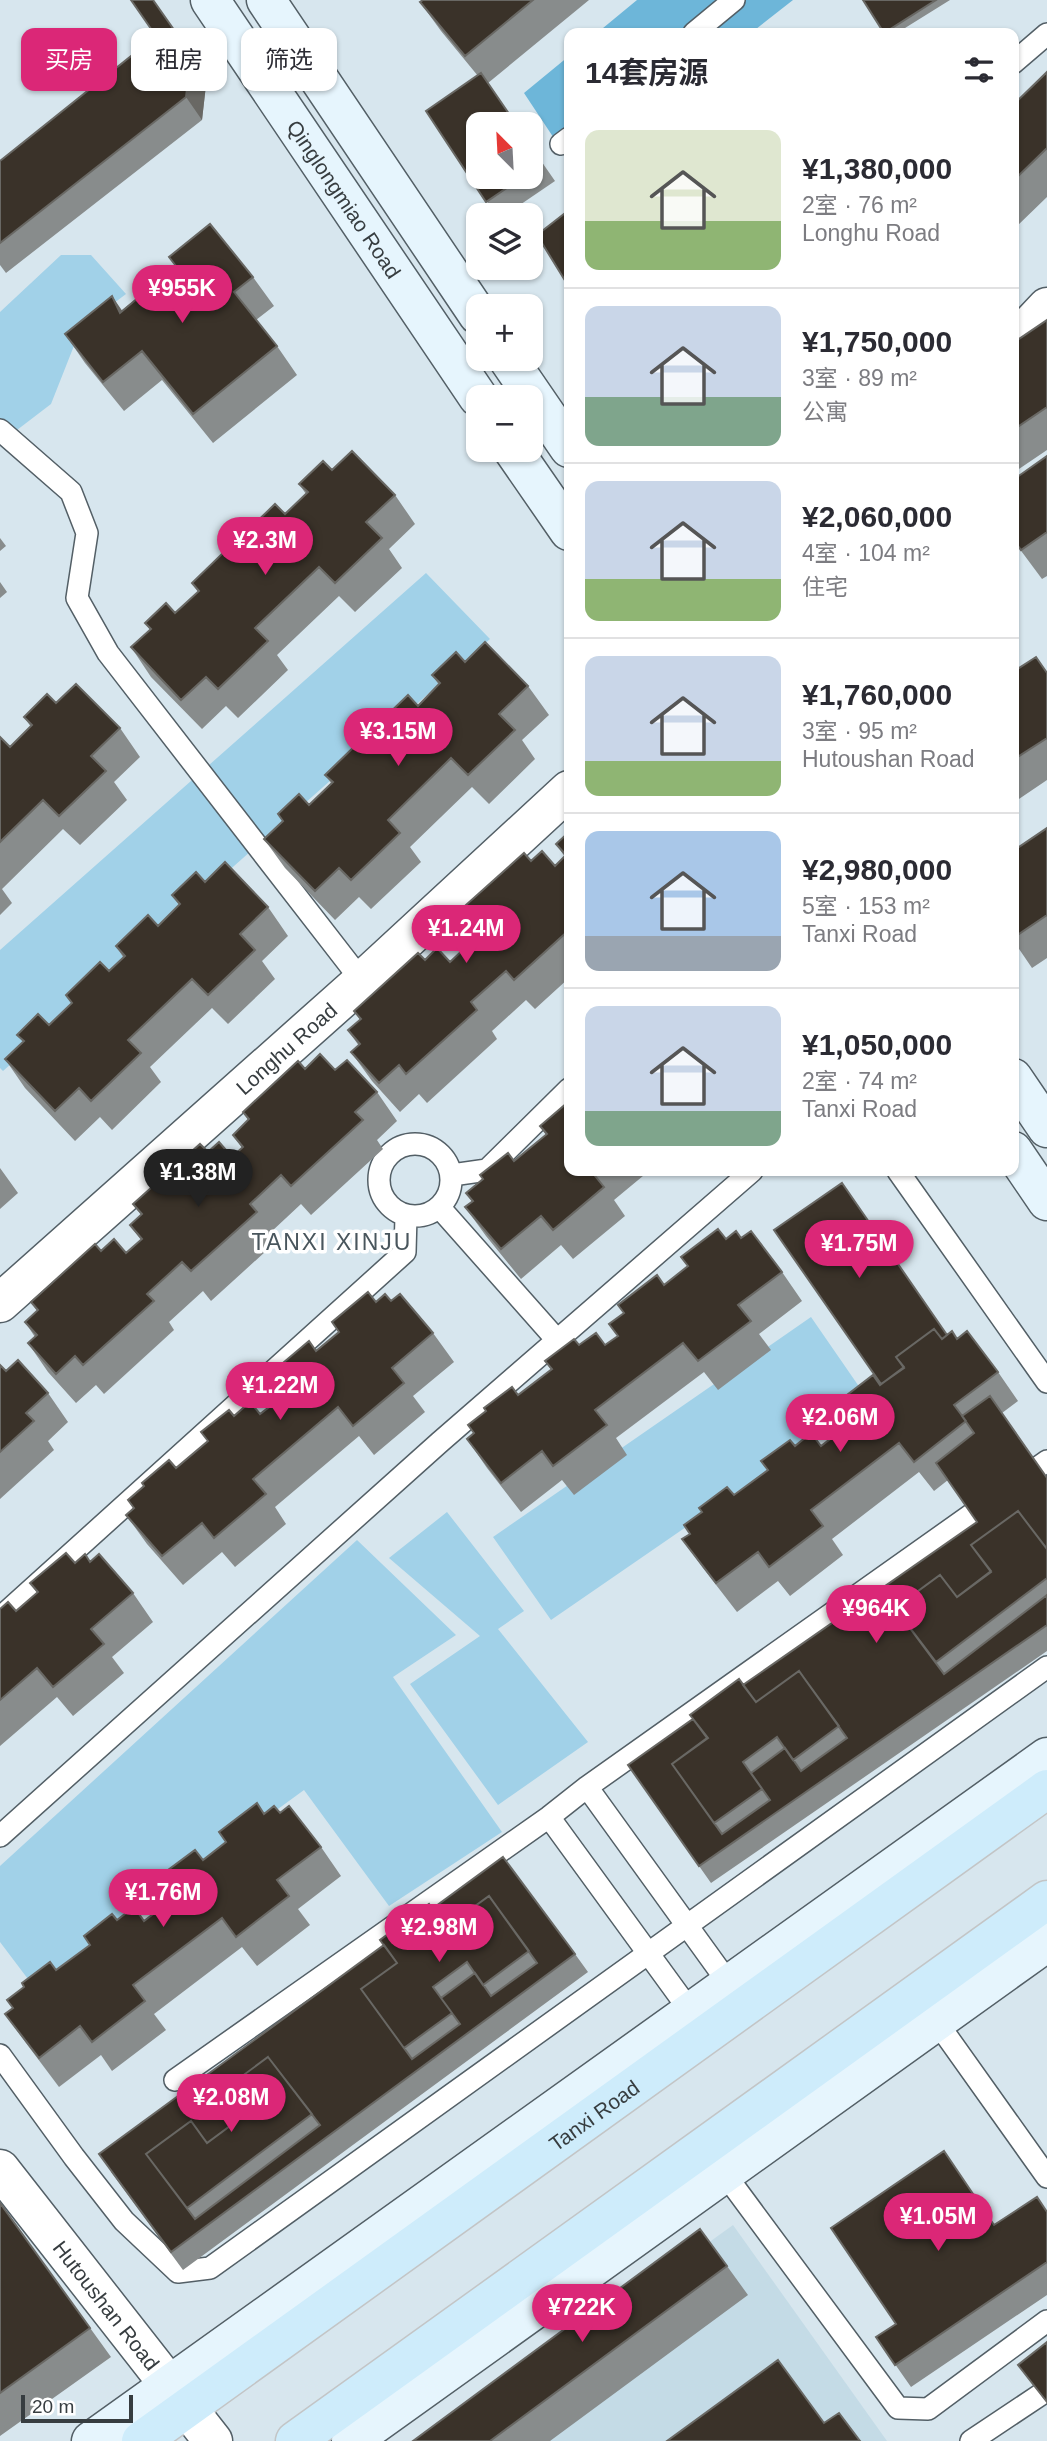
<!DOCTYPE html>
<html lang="zh">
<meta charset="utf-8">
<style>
:root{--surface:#fff;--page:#f7f7f7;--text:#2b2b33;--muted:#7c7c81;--line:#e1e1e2;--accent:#db2777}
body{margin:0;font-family:Helvetica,"Noto Sans SC",sans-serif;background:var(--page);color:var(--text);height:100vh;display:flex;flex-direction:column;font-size:26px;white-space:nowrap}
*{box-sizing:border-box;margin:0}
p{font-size:23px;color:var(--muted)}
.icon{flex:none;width:38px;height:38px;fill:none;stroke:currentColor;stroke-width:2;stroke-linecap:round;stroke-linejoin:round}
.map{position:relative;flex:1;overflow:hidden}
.details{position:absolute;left:564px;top:28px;width:455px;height:1148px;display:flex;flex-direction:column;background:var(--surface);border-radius:14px;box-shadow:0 2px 5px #0004}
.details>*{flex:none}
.banner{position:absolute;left:21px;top:28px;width:438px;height:63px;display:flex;gap:14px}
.needle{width:46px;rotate:336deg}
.tools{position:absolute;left:466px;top:112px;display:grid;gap:14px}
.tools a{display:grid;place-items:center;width:77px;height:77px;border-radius:14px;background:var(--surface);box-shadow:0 2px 5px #0004;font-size:35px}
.scale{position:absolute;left:21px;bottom:18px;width:112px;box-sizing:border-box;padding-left:7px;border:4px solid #373d40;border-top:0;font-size:19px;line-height:24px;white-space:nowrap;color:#373d40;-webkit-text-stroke:5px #fff;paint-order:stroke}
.price{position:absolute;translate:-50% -60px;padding:0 16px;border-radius:24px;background:var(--accent);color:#fff;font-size:23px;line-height:46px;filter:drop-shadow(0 2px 4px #0008)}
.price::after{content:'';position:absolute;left:50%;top:42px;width:21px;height:16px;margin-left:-10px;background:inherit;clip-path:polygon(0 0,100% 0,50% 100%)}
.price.active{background:#222;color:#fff}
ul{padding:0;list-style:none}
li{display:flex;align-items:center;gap:21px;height:175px;padding:0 21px}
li+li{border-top:2px solid var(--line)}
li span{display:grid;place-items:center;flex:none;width:196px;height:140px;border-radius:14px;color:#555}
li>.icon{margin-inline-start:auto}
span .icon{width:84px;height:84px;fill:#fffc;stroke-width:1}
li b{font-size:30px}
h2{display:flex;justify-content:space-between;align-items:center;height:84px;padding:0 21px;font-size:30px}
.pill{padding:0 24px;border-radius:14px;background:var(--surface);box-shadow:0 2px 5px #0004;font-size:24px;line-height:63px}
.pill.active{background:var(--accent);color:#fff}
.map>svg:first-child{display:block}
.built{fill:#c4dbe6}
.green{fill:#a1d1e8}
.forest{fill:#6db6d9}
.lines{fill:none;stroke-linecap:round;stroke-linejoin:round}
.lane-casing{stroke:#535f66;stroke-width:24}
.street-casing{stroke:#535f66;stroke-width:41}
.secondary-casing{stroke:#535f66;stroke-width:41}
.primary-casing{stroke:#c3c5c6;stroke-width:41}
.lane{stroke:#fff;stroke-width:21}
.street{stroke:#fff;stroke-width:38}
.secondary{stroke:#e6f5fd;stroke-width:38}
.primary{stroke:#ceecfb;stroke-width:38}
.wall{fill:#888c8c}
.shaded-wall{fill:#696864}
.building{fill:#3a3229;stroke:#696864;stroke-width:2;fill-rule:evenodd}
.labels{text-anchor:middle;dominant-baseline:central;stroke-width:7;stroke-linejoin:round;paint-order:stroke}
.street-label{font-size:21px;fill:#373d40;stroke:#fff}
.neighbourhood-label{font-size:23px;letter-spacing:2px;fill:#49565d;stroke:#fff}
</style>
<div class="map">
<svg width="1047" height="2441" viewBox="0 0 1047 2441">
<rect width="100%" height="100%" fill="#d7e6ee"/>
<path class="built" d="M733,2225l154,216h-453z"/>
<path class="green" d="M61,255h30l35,39 -45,34 -30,76 -51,39v-131z
M426,573l64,66 -487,432 -3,-3v-118z
M811,1317l58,84 -318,219 -58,-83z
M447,1512l77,99 -26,18 90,113 -90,63 -88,-121 70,-48 -91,-78z
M357,1540l99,95 -63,42 109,155 -113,74 -85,-116 -270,197 -34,-45v-76z"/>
<path class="forest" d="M637,0h156l-42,33h-154z
M569,56v105l-45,-68z"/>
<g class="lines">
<defs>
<path id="lane" d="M694,33l40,-33
M1013,63l34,-29
M561,144l8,-6
M0,430l71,62 16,41 -10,65 31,55 254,328
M379 1180a36 36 0 1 1 72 0a36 36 0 1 1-72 0Z
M898,1171l149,211
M452,1175l35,-5 82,-81
M440,1208l117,132
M0,1618l405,-366 1,-36
M587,1787l148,205
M549,1817l147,202
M0,1836l440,-394 312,-271
M936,2021l111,156
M0,2055l74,102 50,64 54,51 32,-4 837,-601
M175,2080l374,-263 38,-30 460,-326
M724,2173l174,235 30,1 119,-88
M971,2441l69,-46"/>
<g id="street">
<path d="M1013,343l34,-36"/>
<path id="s1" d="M0,1303l362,-322 207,-191"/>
<path id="s2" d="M0,2169l213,272"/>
</g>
<g id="secondary">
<path id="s3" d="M210,0l268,397"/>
<path d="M266,0l212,315"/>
<path d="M508,359l61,89"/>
<path d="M513,450l56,81"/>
<path d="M1013,1078l34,50"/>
<path d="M1013,1151l34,50"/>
<path d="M91,2441l956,-684"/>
<path d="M351,2441l696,-499"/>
</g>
<g id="primary">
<path id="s4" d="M141,2441l906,-652"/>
<path d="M295,2441l752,-541"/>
</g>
</defs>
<use href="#lane" class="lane-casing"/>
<use href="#street" class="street-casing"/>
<use href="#secondary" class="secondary-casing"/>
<use href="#primary" class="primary-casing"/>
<use href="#lane" class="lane"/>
<use href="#street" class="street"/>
<use href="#secondary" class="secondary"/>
<use href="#primary" class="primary"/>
</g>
<path class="wall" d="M423,0h166l-101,83 -10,94h52v-32l25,36 -50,34h-9l-70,-104 52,-35 -37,-45 -21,-29z
M863,0h87l-53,33h-13z
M156,36l51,40 -5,44 -196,153 -6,-8v-104z
M1047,72v125l-34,33v-125z
M169,257l84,20 21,29 -18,14 21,26 20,29 -84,68 -51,-63 -38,31 -39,-48 -20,-29 57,-24 54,-43z
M1047,320v130l-34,23v-130z
M1047,456v120l-5,3 -29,-39v-60z
M332,470l63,25 20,29 -26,25 13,19 -47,44 -16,-16 -62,59 11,15 -50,48 -12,-12 -24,23 -51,-52 -20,-30 19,-17 -5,-7 30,-10 23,-21 -6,-9 44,-24 14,-13 -7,-11 42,-21 21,-20 -7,-10z
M0,538l6,8 -6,5z
M0,582l7,10 -7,6z
M465,662l63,24 21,29 -27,25 13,19 -46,45 -17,-17 -62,60 11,15 -50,47 -12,-12 -24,23 -50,-52 -21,-29 19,-18 -5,-7 31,-9 22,-22 -6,-8 44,-24 14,-14 -7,-11 42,-20 21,-21 -7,-10z
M1013,672l34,1v107l-34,23z
M56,703l64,25 20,29 -26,25 13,18 -47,45 -17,-16 -61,60 10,14 -12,12v-178l10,10 21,-20 -7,-10z
M1047,828v130l-15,10 -19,-28v-89z
M569,832v146l-34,31 -9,-9 -34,31 5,8 -70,64 -8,-9 -19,18 -28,-31 -21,-29 8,-6 -11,-16 12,-10 -6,-9 71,-51 25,2 14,-13 -11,-15 12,-10 -8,-11 74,-52 24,5 10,-9 -9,-13z
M205,882l63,25 20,29 -26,25 13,18 -47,45 -16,-16 -62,59 11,15 -49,48 -12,-13 -25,24 -50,-53 -20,-29 18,-17 -6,-7 32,-10 23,-22 -6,-8 43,-24 14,-14 -7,-11 42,-20 21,-21 -7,-10z
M305,1069l30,1 42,22 20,29 -20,19 6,9 -72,66 -10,-11 -30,28 6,9 -66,60 -8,-10 -34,31 5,8 -70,64 -8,-9 -20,18 -28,-31 -20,-29 7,-6 -10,-15 12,-11 -6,-9 70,-51 25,2 15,-13 -11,-15 11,-10 -8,-11 75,-52 24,5 10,-9 -9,-13 15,-15 -5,-8z
M567,1103l2,68h80l-35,29 11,16 -52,43 -12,-14 -40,34 -35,-43 -21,-29 7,-5 -6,-9 17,-14 -3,-4 34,-14 32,-26 -6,-9z
M0,1168l18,25 -18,16z
M741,1238l41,34 20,29 -43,33 12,16 -53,40 -14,-18 -88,66 11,17 -53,40 -12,-15 -41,32 -34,-44 -20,-29 51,-44 33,-25 -6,-9 34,-16h26l13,-9 6,-23 -6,-8 46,-20 24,-18 -7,-10 45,-18z
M391,1301l42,32 21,29 -41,34 12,16 -51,43 -15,-19 -84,71 11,17 -51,43 -13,-15 -39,33 -36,-41 -21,-29 7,-7 -5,-8 48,-32 32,-27 -7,-9 33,-16 26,-2 11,-9 -8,-12 14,-11 -6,-9 45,-22 23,-19 -7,-10 44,-20z
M947,1335l10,4 41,33 20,29 -16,12 45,65v173l-336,232 -83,-118 349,-243 -29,-42 -14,11 -15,-19 -87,67 11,16 -53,41 -12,-15 -41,31 -34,-44 -21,-29 8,-5 44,-39 33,-25 -6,-9 34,-15h26l13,-9 6,-23 -6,-9 46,-20z
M0,1365l6,6 42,22 20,29 -20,19 6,9 -54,49z
M90,1562l43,31 20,29 -41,35 12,16 -51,43 -16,-19 -57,49v-137l16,2 21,-18 -7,-10 45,-20z
M280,1813l41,34 20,29 -43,33 12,16 -53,41 -15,-19 -88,67 12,16 -54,41 -11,-16 -42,32 -33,-44 -21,-29 8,-6 -6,-8 49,-30 34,-25 27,-25 27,1 12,-9 -9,-13 56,-39 61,-46z
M432,1909l143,45 13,18 -405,298 -72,-98z
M0,2203l111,154 -111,79z
M1047,2212v83l-136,92 -35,-50 20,-13 99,-99z
M727,2266l21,29 -198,146h-137z
M1047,2342v61l-29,-38z"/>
<path class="shaded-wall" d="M191,54l16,22 -5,44 -16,-23z
M112,296l20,29 -12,-12z"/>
<path class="building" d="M131,0h22l38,54 -5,43 -186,146v-82l156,-125z
M423,0h110l-68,56 -45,-54z
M863,0h73l-52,33z
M1047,72v76l-34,33v-76z
M481,73l35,51h-38v53h45l-37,25 -60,-91z
M530,146l12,18 -12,8z
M569,210v77l-32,-52z
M210,224l43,53 -19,15 43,54 -84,68 -51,-63 -39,31 -38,-48 47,-38 8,17 56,-47 -7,-9z
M1047,320v87l-34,23v-87z
M352,451l43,44 -29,27 16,16 -47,45 -16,-16 -64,61 13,13 -50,48 -12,-12 -25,23 -50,-53 20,-18 -6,-6 21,-20 9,10 24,-22 -7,-8 34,-33 10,9 16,-15 -9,-9 32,-31 10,10 23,-22 -9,-8 24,-23 9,9z
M1047,456v76l-26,18 -8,-11v-59z
M485,642l43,44 -29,28 16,16 -47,45 -17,-17 -63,62 12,13 -49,47 -12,-12 -24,23 -51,-52 19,-18 -5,-7 21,-20 10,11 24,-23 -8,-7 35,-34 9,10 16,-16 -9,-9 32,-31 10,11 22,-23 -8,-8 24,-23 9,10z
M1036,657l11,16v65l-34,22v-88z
M76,684l44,44 -29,28 15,15 -47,45 -16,-16 -43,42v-105l10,10 22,-22 -8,-8 23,-23 9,9z
M1047,828v87l-34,23v-87z
M569,832v98l-55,50 -8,-9 -35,31 6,8 -71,64 -7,-9 -20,18 -28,-31 9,-8 -12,-14 13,-11 -7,-8 64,-58 7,7 12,-12 13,14 15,-14 -12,-14 13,-11 -9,-10 67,-60 7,8 11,-10 13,15 11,-11 -10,-11z
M225,862l43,45 -28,27 15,16 -47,45 -16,-16 -64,61 13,13 -50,48 -12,-13 -24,23 -50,-52 19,-18 -7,-6 21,-21 11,11 23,-22 -6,-8 34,-33 9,9 16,-15 -9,-10 32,-31 10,11 22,-22 -8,-9 24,-23 9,10z
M320,1054l15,16 12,-10 30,32 -22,20 8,8 -72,66 -10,-11 -31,29 7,8 -66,59 -9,-9 -35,32 7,7 -71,64 -8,-9 -19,18 -28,-31 9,-8 -12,-13 13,-12 -7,-8 64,-58 6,7 13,-12 12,14 16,-14 -12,-14 12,-11 -9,-10 67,-60 8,8 11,-10 13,15 11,-10 -10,-12 16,-16 -6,-7 55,-51 7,8z
M567,1103l2,1v67h25l-2,1 12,15 -51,43 -12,-14 -40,33 -36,-42 8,-6 -7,-8 17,-14 -3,-4 28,-22 6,8 33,-27 -7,-8z
M842,1183l105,152 -5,4 -8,-10 -38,28 8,11 -23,16 -107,-154z
M718,1229l8,10 10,-8 5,7 10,-7 31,41 -44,33 13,16 -53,40 -15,-18 -88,67 12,15 -54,41 -11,-15 -41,32 -34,-44 7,-6 -6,-8 18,-14 -2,-3 28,-21 6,8 34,-26 -7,-8 29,-22 5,6 17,-12 9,12 13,-9 -9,-12 15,-11 -6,-8 39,-30 7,10 24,-19 -7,-9z
M368,1292l8,10 9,-8 6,7 9,-7 33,39 -41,35 12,15 -51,43 -15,-19 -85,72 13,15 -52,44 -12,-15 -40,33 -36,-41 8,-7 -6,-8 16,-14 -2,-3 27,-23 7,8 32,-27 -7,-9 28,-22 5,6 16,-14 10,12 13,-10 -10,-11 15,-12 -7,-8 38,-32 7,10 23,-19 -7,-10z
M934,1329l8,10 10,-8 5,8 10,-8 31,41 -44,33 12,16 -52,41 -15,-19 -88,67 12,16 -54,41 -11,-15 -42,31 -34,-44 8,-5 -6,-9 18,-13 -3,-4 28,-21 7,8 34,-25 -7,-9 29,-21 5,6 16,-13 10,13 13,-10 -9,-11 15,-12 -6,-8 39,-30 7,10 24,-18 -8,-10z
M18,1360l30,33 -22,20 8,8 -34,31v-87l6,6z
M990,1396l57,82v71l-29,-38 -47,34 20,27 -34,25 -17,-22 -45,33 49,66 103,-79v30l-348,241 -71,-101 65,-46 14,19 -35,26 50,70 48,-34 -19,-27 34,-25 16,23 46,-33 -48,-67 -43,31 -13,-17 234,-163 -41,-59 38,-30 -12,-17z
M1018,1511l29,38v29l-111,84 -41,-54 45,-33 17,22 34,-26 -20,-26z
M66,1553l9,10 10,-9 5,8 9,-8 34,39 -42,36 13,15 -51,43 -16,-19 -37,32v-91l8,-7 8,9 22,-19 -8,-9z
M799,1671l40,55 -46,34 -16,-23 -34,25 19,27 -48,34 -42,-59 36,-26 -18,-23 49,-36 17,23z
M257,1803l7,11 10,-8 6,7 9,-7 32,41 -44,33 12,16 -53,41 -14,-19 -89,67 12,16 -53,41 -12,-16 -41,32 -34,-44 8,-6 -6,-8 17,-13 -2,-4 28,-21 6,8 34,-25 -6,-9 28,-22 5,6 17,-13 10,14 13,-10 -10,-12 16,-11 -7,-9 39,-29 8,10 23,-18 -7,-10z
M503,1857l72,97 -404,298 -72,-98 285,-209 13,18 -36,26 51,70 48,-35 -19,-26 34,-25 16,23 46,-33 -48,-67 -43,31 -14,-18zM268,2057l52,68 -125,94 -49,-65 45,-33 16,22 35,-26 -20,-26z
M489,1896l40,55 -46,34 -16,-23 -34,25 19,26 -48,35 -43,-59 36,-26 -17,-23 49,-36 17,23z
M268,2057l44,57 -125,94 -41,-54 45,-33 16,22 35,-26 -20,-26z
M944,2151l50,74 43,-28 10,15v50l-152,103 -19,-28 20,-13 -65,-96z
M0,2203l90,125 -90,65z
M700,2229l27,37 -237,175h-77z
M1047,2342v60l-29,-37z
M778,2360l46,63 15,-10 21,28h-193z"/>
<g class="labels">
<g class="street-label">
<text stroke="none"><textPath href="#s3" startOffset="240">Qinglongmiao Road</textPath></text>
<text stroke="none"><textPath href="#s1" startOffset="383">Longhu Road</textPath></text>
<text stroke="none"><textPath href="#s4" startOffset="558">Tanxi Road</textPath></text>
<text stroke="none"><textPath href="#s2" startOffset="173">Hutoushan Road</textPath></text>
</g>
<g class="neighbourhood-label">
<text x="332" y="1242">TANXI XINJU</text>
</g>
</g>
</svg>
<div class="tools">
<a><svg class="needle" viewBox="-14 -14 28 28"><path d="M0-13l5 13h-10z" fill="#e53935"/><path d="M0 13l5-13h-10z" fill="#7c7c81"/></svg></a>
<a><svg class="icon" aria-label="layers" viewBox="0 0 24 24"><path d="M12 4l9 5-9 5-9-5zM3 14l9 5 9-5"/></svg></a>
<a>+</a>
<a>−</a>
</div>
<div class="scale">20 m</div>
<b class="price" style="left:182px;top:325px">¥955K</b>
<b class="price" style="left:265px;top:577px">¥2.3M</b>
<b class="price" style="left:398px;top:768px">¥3.15M</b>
<b class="price" style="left:466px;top:965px">¥1.24M</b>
<b class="price active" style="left:198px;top:1209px">¥1.38M</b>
<b class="price" style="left:859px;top:1280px">¥1.75M</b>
<b class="price" style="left:280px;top:1422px">¥1.22M</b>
<b class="price" style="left:840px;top:1454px">¥2.06M</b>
<b class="price" style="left:876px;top:1645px">¥964K</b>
<b class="price" style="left:163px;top:1929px">¥1.76M</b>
<b class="price" style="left:439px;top:1964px">¥2.98M</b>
<b class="price" style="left:231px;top:2134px">¥2.08M</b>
<b class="price" style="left:938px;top:2253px">¥1.05M</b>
<b class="price" style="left:582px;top:2344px">¥722K</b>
<div class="banner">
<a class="pill active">买房</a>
<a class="pill">租房</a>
<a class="pill">筛选</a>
</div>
<section class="details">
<h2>14套房源<svg class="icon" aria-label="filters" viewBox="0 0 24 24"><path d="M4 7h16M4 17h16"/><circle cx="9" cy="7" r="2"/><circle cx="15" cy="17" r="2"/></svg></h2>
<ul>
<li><span style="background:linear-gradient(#dfe7d0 65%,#8fb573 0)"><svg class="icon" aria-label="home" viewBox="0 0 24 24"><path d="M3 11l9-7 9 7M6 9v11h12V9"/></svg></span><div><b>¥1,380,000</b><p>2室 · 76 m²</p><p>Longhu Road</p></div></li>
<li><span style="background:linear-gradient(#c9d6e8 65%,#7fa58c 0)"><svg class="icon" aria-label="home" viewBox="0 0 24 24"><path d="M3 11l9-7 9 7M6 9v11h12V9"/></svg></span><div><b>¥1,750,000</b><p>3室 · 89 m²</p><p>公寓</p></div></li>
<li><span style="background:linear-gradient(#c9d6e8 70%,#8fb573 0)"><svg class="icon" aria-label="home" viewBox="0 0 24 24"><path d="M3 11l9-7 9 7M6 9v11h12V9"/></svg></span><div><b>¥2,060,000</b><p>4室 · 104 m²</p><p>住宅</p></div></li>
<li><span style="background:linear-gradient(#c9d6e8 75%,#8fb573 0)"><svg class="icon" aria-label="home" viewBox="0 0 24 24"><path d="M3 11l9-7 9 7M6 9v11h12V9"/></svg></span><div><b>¥1,760,000</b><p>3室 · 95 m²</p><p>Hutoushan Road</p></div></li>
<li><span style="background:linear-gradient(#a9c7e8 75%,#9aa5b1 0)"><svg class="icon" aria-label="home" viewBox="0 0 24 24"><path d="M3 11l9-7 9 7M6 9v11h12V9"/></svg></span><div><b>¥2,980,000</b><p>5室 · 153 m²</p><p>Tanxi Road</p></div></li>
<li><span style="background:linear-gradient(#c9d6e8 75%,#7fa58c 0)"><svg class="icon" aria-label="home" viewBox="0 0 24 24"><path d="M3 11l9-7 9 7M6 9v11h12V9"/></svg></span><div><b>¥1,050,000</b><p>2室 · 74 m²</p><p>Tanxi Road</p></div></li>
</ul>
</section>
</div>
